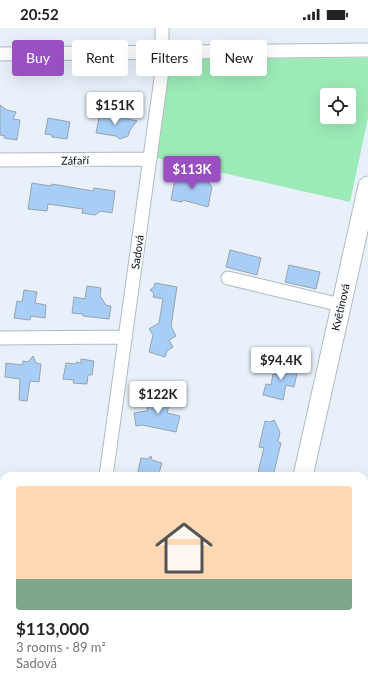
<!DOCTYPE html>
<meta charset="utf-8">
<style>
:root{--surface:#fff;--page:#f2f2f2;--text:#222;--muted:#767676;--line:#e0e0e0;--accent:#9a50c3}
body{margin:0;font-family:Lato,sans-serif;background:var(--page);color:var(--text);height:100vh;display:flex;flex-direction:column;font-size:15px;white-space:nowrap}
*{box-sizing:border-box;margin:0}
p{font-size:13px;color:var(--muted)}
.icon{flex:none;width:22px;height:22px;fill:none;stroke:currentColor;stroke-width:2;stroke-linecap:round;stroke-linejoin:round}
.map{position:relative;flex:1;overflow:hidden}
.details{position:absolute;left:0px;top:444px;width:368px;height:220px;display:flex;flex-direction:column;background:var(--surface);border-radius:12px 12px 0 0;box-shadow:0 4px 16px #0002}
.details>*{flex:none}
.banner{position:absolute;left:12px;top:12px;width:344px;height:36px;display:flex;gap:8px}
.controls{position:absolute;left:320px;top:60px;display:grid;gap:8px}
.controls a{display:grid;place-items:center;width:36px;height:36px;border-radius:4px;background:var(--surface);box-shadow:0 4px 16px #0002;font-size:20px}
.price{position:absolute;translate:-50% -34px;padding:0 9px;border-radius:4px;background:#fff;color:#222;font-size:13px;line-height:26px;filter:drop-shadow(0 1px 2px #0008)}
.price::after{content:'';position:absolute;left:50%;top:24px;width:12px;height:9px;margin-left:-6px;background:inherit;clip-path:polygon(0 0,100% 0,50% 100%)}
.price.selected{background:var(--accent);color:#fff}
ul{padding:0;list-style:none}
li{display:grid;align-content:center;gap:8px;height:212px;padding:0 16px}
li+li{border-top:1px solid var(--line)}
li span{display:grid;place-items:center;height:124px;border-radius:4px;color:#555}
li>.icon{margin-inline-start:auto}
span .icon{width:72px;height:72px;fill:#fffc;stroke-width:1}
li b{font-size:17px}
.pill{padding:0 14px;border-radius:4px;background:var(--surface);box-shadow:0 4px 16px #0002;font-size:14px;line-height:36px}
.pill.selected{background:var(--accent);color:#fff}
.status{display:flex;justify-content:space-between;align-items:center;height:28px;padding:0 20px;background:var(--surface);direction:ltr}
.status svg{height:11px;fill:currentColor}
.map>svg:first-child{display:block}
.green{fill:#9cebb7;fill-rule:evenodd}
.building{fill:#a7cef7;stroke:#9aa2ab}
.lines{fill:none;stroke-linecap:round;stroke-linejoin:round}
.minor-casing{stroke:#b1b9c2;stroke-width:15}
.secondary-casing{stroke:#b1b9c2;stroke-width:21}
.minor{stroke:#fff;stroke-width:13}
.secondary{stroke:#fff;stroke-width:19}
.labels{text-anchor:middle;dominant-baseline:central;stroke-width:4;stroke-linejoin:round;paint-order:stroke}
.street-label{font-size:11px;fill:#0d1013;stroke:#fbfdff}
</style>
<div class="status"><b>20:52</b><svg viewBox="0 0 49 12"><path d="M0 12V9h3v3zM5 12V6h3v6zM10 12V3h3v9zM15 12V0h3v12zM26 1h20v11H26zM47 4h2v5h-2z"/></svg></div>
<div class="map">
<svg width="368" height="664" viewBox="0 0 368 664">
<rect width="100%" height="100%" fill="#e8f1fa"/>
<path class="green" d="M368,30v60l-18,84 -193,-44 11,-99zM327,67h22v22h-22z"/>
<path class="building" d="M0,77l7,5 9,2 -3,7 7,1 -3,20 -13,-2 1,-2 -5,-1z
M100,85l20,4 17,4 -7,9 -2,6 -8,3 -4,-3 -20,-3z
M48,90l22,4 -3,17 -15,-2v-2l-7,-1z
M176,146l13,3 5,-2 5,4 8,1 5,7 -4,20 -25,-7 -1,2 -11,-2z
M32,155l19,3 1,-2 41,7 1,-3 21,3 -3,22 -11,-2 -6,4 -13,-2 1,-4 -35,-5 -1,7 -19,-2z
M230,222l31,8 -4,17 -31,-8z
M289,237l31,7 -4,17 -31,-7z
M155,255l22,4 -6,39 5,10 -7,4 4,7 -6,4 -2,6 -16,-5 4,-17 -4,-6 10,-6 4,-24 -10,-2 1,-3 -4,-4 4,-3z
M87,258l14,2 -1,8 6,9 5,1 -2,13 -26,-3v-2l-11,-1 2,-16 11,2z
M24,262l13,2 -2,11 11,2 -1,13 -14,-2 -1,4 -16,-2 3,-17 5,1z
M281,327l7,11 10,3 -4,18 -8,-2 -3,15 -20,-5 3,-11 5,1 2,-11 4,1z
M33,328l3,7 5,1 -2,18 -9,-1 -3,20 -8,-1 1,-21 -15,-2 1,-14 16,2 1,-4 5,1z
M81,331l13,2 -2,14h-4l-1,9 -14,-1 1,-3 -11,-1 3,-16 10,1v-2l5,1z
M151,366l20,4 -4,15 13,3 -4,16 -34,-7 -6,1 -2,-13 13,-2z
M274,392l6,12 -2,10 3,1 -8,33h-16l7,-28 -5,-1 6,-26 5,1z
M151,428l1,4 10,3 -4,13h-21l4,-18 6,1z"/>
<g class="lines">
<defs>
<path id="minor" d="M0,26l368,-4
M0,132l150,-1
M228,250l113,27
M0,310l126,-1
M106,448l56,-405v-43
M0,532h4
M74,664v-4"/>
<path id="secondary" d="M303,448l65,-290
M255,664l1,-4"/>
</defs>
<use href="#minor" class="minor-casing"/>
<use href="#secondary" class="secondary-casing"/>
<use href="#minor" class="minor"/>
<use href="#secondary" class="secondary"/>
</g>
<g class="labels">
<g class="street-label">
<text transform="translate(75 132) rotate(-1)">Záfaří</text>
<text transform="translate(137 224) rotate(-82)">Sadová</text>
<text transform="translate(340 279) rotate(-77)">Květinová</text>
</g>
</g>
</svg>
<div class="controls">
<a><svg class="icon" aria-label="locate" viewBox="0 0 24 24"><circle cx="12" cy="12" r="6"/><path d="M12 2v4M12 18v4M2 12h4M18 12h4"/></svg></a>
</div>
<b class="price" style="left:115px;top:98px">$151K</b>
<b class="price selected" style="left:192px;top:162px">$113K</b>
<b class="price" style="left:281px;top:353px">$94.4K</b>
<b class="price" style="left:158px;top:387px">$122K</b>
<div class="banner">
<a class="pill selected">Buy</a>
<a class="pill">Rent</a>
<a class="pill">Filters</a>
<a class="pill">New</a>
</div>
<section class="details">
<ul>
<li><span style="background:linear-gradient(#ffd9b3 75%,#7fa58c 0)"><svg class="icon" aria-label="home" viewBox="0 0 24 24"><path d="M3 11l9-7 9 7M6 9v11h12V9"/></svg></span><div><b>$113,000</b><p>3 rooms · 89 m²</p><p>Sadová</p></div></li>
</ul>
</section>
</div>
